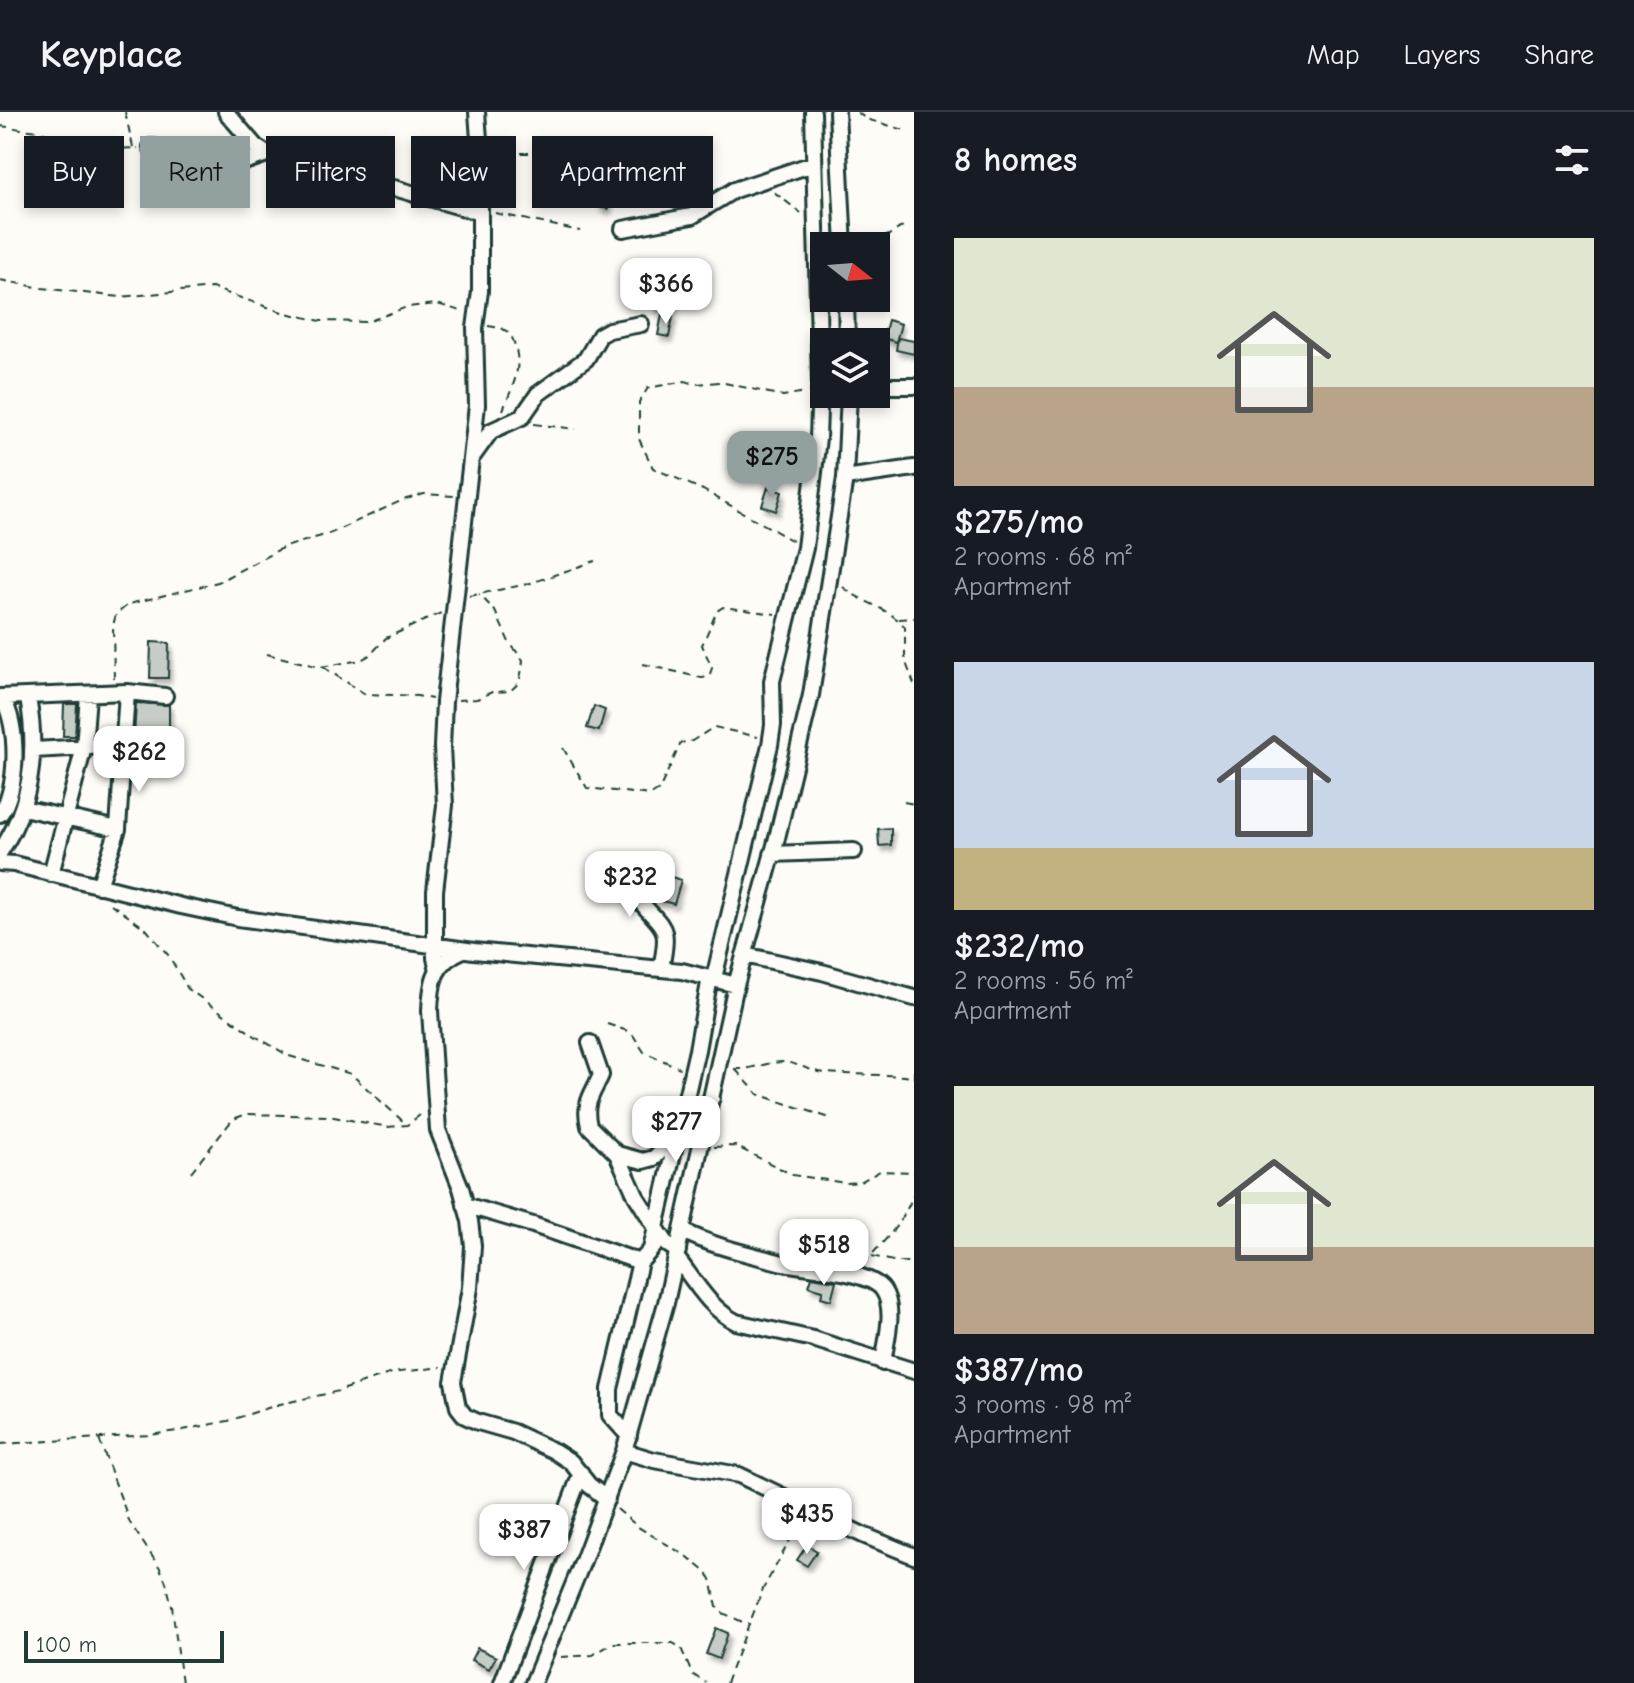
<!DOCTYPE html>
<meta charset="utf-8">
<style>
:root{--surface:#171b24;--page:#20242c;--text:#f1f3f6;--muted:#9ea1a6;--line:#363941;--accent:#92a19f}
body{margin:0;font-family:"Comic Neue",sans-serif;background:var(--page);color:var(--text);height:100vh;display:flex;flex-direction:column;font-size:30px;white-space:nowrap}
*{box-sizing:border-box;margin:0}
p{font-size:26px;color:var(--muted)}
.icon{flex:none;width:44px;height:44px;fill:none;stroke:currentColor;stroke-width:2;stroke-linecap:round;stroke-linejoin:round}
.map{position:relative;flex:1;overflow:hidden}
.sheet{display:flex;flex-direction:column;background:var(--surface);width:720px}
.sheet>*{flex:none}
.hud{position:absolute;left:24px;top:24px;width:760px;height:72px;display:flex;gap:16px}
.needle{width:52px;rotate:107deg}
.tools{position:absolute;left:810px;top:120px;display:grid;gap:16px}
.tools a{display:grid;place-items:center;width:80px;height:80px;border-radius:0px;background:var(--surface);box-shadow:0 4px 12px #0003;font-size:40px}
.scale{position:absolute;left:24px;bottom:20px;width:200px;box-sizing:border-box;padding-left:8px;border:4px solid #1f3d34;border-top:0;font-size:22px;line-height:28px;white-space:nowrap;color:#1f3d34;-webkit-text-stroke:6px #fdfcf7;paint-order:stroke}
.price{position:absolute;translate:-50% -68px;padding:0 18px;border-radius:16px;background:#fff;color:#222;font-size:26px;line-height:52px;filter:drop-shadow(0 2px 4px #0008)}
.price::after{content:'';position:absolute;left:50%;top:48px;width:24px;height:18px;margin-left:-12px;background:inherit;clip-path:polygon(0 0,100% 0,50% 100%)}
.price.active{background:var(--accent);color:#111}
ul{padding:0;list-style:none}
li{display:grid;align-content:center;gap:16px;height:424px;padding:0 40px}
li span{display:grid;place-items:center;height:248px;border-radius:0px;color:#555}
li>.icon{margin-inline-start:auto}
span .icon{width:144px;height:144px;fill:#fffc;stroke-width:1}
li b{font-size:34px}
h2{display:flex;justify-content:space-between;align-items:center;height:96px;padding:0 40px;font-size:34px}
.pill{padding:0 28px;border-radius:0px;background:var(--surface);box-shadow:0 4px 12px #0003;font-size:28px;line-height:72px}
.pill.active{background:var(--accent);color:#111}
header{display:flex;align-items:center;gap:48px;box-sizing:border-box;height:112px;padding:0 40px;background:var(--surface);border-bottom:2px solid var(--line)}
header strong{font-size:38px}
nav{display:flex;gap:44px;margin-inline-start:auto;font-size:28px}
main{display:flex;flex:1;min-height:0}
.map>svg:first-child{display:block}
.building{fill:#c6cdc7;stroke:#1f3d34;stroke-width:2;filter:url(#shadow)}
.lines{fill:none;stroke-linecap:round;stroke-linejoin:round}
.minor-casing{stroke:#1f3d34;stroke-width:20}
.path{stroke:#1f3d34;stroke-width:2;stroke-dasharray:8 6;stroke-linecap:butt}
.minor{stroke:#fdfcf7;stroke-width:14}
</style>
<header>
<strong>Keyplace</strong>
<nav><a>Map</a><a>Layers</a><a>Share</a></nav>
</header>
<main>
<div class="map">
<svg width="914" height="1571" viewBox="0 0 914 1571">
<defs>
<filter id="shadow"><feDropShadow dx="3" dy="5" stdDeviation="2" flood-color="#0004"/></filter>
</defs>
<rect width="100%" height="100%" fill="#fdfcf7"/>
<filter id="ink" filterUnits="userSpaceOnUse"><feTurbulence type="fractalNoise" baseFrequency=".0125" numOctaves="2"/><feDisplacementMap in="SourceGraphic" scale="16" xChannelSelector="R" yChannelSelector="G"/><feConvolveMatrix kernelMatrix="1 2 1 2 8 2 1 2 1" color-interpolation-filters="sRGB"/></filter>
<g filter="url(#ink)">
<path class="building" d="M429,52l21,5 -4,12 -20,-5z
M603,66l10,2 -5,29 -10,-2z
M655,183l19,4 -3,12 -19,-5z
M662,202l11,2 -4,21 -11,-2z
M888,208l13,4 -5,18 -13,-4z
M898,226l16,3v13l-18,-4z
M768,375l14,5 -6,19 -14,-5z
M151,530l18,1 -1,35h-18z
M136,591l33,2v36h-18v-4h-17z
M64,592h13l-2,32h-12z
M594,594l11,4 -6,21 -12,-3z
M891,716v17l-12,1 -1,-17z
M665,763l16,5 -7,24 -16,-4z
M812,1165l24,4 -5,19 -10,-3 2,-7 -14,-4z
M807,1433l10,6 -10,15 -10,-6z
M716,1516l12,5 -9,26 -13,-5z
M477,1536l19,9 -7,12 -18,-9z"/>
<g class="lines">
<defs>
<path id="minor" d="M226,0l30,35 11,7
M837,0l7,134
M151,35l36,5 26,-1 34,10 20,-7 15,2 196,56
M623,117l69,-13 42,-26 79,-26
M846,186l1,44
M876,274h38
M473,344l18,-25 31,-14 16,-23 48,-35 14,-24 9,-5 32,-6
M845,366l69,-10
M0,585l127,-5 38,4
M34,638l90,-5
M23,696l95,21
M0,702c19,-24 19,-91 2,-116
M0,740c32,-47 38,-99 28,-154
M772,742l82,-3
M0,751l14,1 167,42 57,12 236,33 208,20 54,14
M51,762l33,-127 4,-52
M642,764l-5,21c25,33 34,24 24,71
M99,774l19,-57 9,-137
M463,838c-29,12 -32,32 -33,61l8,119 23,58 9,33 3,25 -3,42 -17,94 5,25 7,9 13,6 35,10 41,19 17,11 18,23 18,14
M744,843l78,17 92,26
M438,858l-3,-12v-67l10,-86 -3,-58 2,-45 33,-297 -2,-77 5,-37v-138l-3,-41
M714,866l56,-233 3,-20 -1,-44 33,-133 13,-110 2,-57 -7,-269
M590,931l11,32c-8,19 -18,27 -12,51l28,28 19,42 17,27 14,21 11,7
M617,1042l26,7 11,-3 58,-60
M465,1093l68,20 107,37
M683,1119c31,16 66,23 100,32 23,5 86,7 100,27 13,19 3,51 0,73
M651,1137l46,-199 13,-73
M676,1145c18,23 33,51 60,65l77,17 101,32
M629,1324l-19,-21v-26l30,-127 17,-19
M624,1339l30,9 85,15 124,60 51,21
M502,1571l79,-210
M533,1571l50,-122 41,-110 42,-148 70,-318 41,-147 34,-143 34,-217 4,-84"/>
</defs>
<use href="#minor" class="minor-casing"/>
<path class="path" d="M125,0l8,35
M857,0l9,7 42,12
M0,14l37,5 70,18 31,-1
M493,41h55l67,10
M774,80l27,21
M495,101l85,18
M856,124c26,5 30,2 51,-13
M0,168l42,8 78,9 92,-9 70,24 39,9 46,1 40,-15 30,-3 27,8
M488,214l13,2 9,5c15,32 5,47 -7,77
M534,312l42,5
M793,429l-90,-51 -50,-22 -14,-29v-37l9,-14 37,-7 11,3 24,-2 63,14 22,-4
M843,475c19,16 45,20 62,40v33l9,24
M469,484l59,-12 67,-23
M899,507l15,-1
M267,542l53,13 41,-7 9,-5 16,-17 55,-25
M643,552l59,14 7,-1 3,-9 -10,-23 15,-34 6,-4 52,7
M323,555l42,27 52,2 15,3
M114,567l-1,-53 3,-12 13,-10 89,-22 64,-34 49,-15 72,-33 21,-6 30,2
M458,588l19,-1 15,-7 18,-1 9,-8 3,-14 1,-9 -14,-18 -14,-31 -16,-17
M563,636l24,40 64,7 8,-5 22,-47 11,-2 22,-14 44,10
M904,690l10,2
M111,792l35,25 23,27 19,33 67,47 34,20 62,18 56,51
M607,912l24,8 13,20 36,16
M734,957c18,1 32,-7 49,-7 15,1 28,10 43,11 29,2 59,1 88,4
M736,958l22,24 75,25
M914,959v12
M714,1035l21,-1 58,29 53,8 14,-1 20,-11 34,1
M191,1060l42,-53 14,-5 81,2 60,11 19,-2 17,-13
M872,1144l25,6h17
M863,1151c22,-22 40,-40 51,-70
M99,1327l31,84 30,45 6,14 6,24 10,77
M0,1332l150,-9 33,-5 45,-9 52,-17 59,-13 53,-18 49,-6
M617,1397l21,18 50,30 18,15 5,7 6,28 6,6 26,12
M561,1545l32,-2 20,-12h60l8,5 11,26 14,9
M726,1571l37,-94 32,-58 2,-10"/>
<use href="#minor" class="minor"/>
</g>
</g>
</svg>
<div class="tools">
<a><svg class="needle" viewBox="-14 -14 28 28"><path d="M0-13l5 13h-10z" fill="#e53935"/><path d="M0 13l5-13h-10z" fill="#9ea1a6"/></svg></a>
<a><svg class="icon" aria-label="layers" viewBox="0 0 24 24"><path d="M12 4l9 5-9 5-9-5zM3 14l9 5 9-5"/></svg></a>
</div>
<div class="scale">100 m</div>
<b class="price" style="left:666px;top:214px">$366</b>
<b class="price active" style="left:772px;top:387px">$275</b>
<b class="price" style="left:139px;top:682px">$262</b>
<b class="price" style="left:630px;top:807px">$232</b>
<b class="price" style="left:676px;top:1052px">$277</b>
<b class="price" style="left:824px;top:1175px">$518</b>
<b class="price" style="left:807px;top:1444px">$435</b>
<b class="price" style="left:524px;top:1460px">$387</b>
<div class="hud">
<a class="pill">Buy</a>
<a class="pill active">Rent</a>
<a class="pill">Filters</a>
<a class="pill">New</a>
<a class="pill">Apartment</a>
</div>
</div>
<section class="sheet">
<h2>8 homes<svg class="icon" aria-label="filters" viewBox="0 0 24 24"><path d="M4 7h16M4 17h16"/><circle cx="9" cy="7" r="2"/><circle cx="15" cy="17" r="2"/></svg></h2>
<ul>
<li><span style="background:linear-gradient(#dfe7d0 60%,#b9a48a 0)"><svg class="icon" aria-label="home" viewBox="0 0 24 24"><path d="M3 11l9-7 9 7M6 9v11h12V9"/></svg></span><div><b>$275/mo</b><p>2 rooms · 68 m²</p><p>Apartment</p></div></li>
<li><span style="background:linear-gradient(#c9d6e8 75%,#c2b280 0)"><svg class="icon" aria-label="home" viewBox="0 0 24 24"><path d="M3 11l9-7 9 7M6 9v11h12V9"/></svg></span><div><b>$232/mo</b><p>2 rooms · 56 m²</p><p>Apartment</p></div></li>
<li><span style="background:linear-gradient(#dfe7d0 65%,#b9a48a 0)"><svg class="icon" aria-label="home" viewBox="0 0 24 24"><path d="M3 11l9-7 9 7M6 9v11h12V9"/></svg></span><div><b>$387/mo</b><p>3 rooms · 98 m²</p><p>Apartment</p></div></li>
</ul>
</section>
</main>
